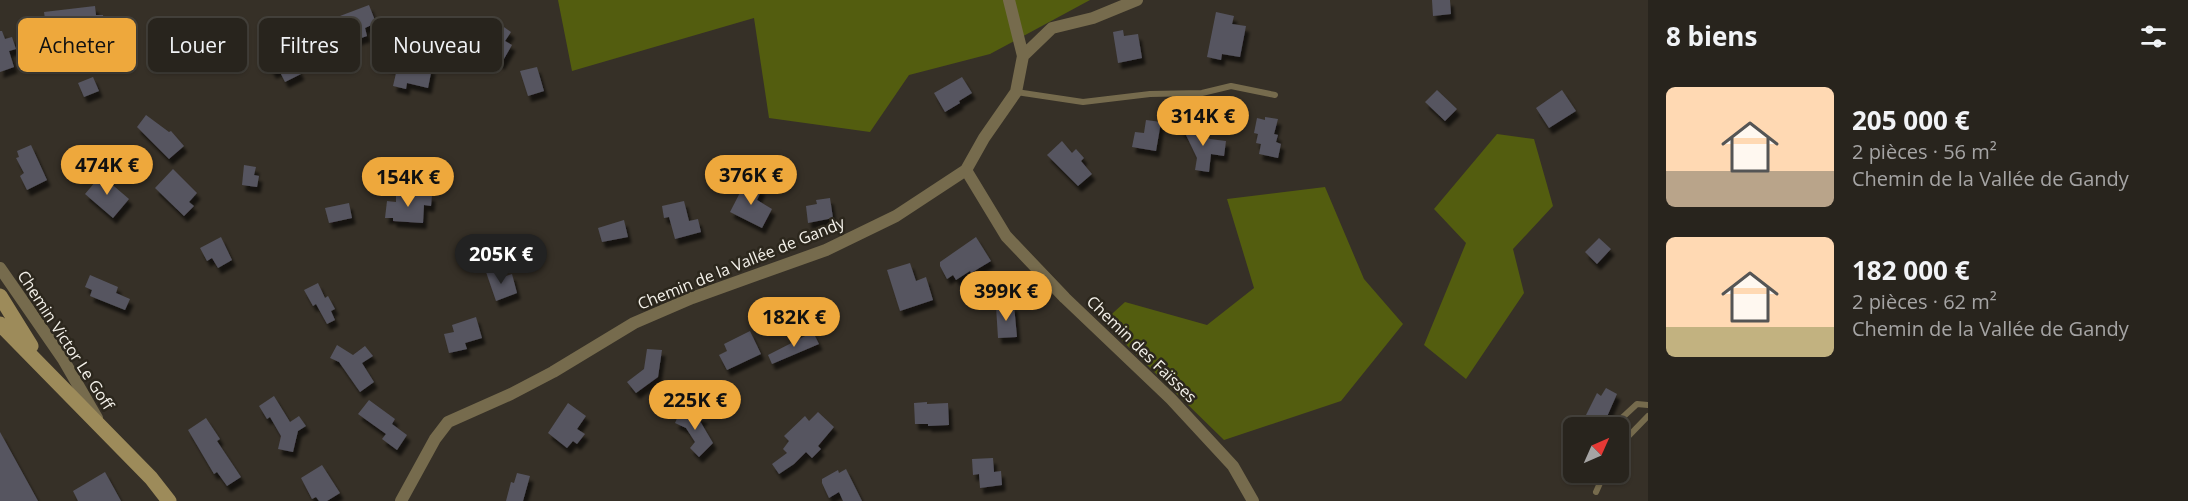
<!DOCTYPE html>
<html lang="fr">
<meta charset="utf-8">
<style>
:root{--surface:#28241d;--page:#302c26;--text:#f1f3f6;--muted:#a5a4a4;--line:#44413b;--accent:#eea83c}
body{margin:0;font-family:"Open Sans",sans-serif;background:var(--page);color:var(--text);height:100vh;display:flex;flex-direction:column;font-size:22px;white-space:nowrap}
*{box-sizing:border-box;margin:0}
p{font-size:20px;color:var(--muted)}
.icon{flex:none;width:33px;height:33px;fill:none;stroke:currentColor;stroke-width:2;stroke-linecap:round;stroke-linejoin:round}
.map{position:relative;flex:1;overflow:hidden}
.panel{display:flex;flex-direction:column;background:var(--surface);width:540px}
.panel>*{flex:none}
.hud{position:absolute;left:18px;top:18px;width:570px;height:54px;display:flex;gap:12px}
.needle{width:39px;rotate:45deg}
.buttons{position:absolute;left:1563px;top:417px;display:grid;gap:12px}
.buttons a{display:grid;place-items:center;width:66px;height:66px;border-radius:9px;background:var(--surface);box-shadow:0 2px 4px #0004,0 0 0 2px var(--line);font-size:30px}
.price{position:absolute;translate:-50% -51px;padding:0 14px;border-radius:21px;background:var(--accent);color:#111;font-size:20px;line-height:39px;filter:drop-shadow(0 2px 3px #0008)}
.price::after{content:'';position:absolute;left:50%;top:36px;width:18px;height:14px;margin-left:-9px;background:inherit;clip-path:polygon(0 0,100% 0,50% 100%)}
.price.current{background:#222;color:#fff}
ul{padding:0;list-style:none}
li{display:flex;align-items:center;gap:18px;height:150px;padding:0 18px}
li span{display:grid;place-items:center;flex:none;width:168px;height:120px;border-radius:9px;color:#555}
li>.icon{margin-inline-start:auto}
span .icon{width:72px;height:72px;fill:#fffc;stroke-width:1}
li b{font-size:26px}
h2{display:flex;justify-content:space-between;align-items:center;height:72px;padding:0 18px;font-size:26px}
.tag{padding:0 21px;border-radius:9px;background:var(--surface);box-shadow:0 2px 4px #0004,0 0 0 2px var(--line);font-size:21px;line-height:54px}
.tag.current{background:var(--accent);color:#111}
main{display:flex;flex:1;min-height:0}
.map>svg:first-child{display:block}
.green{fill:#535d0f}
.building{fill:#565560;filter:url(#shadow)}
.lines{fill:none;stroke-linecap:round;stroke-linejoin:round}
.lane{stroke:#766b4d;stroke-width:6}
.street{stroke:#766b4d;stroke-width:12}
.secondary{stroke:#9d8b5a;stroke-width:15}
.labels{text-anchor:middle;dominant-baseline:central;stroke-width:5;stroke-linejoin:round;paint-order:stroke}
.street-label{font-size:16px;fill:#f4f1ea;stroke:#2c271d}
</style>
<main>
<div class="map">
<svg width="1648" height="501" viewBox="0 0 1648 501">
<defs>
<filter id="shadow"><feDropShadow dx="3.5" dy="6" stdDeviation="1.5" flood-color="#0009"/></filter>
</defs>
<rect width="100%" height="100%" fill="#363027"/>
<path class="green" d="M558,0h532l-100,54 -81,21 -39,57 -101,-14 -15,-100 -182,53z
M1497,134l37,5 19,67 -40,43 11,44 -58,86 -42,-34 42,-102 -32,-34z
M1325,187l39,92 39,45 -62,77 -117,39 -121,-118 22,-20 82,23 47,-37 -27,-89z"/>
<path class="building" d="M1432,0h18l1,14 -18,2z
M369,5l7,18 -11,5 2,8 -17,6 -10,-26z
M95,6l1,9h7l2,17h-6l2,11 -20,3 -3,-25 -32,4 -2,-13z
M1216,12l18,4 -2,8 14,2 -6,31 -18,-3 -1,6 -14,-3z
M501,25l10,7 -6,9 7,4 -11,19 -16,-11 2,-3 -6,-5 9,-15 6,4z
M1123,30l1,6 14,-2 4,24 -24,5 -5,-31z
M0,31h2l3,8 7,-2 4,12 -7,2 5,16 -14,5z
M279,41l4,8 3,-2 15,27 -16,8 -6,-12 -6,3 -13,-23z
M388,53l12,3 -1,4 33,8 -4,20 -21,-5 -1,6 -13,-3 4,-17 -12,-3z
M537,67l7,24 -16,5 -8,-25z
M93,77l6,14 -15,6 -6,-14z
M962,77l10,16 -13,8 1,2 -15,9 -11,-19z
M1437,90l20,19 -12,12 -20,-19z
M1562,90l14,21 -27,17 -13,-20z
M146,115l23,17 2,-1 13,15 -15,13 -32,-32z
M1265,117l13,2 -4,15 4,1 -2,7 5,2 -3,14 -19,-4 2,-10 -5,-1 2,-9 -4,-1 3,-15 8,2z
M1146,120l15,2 -5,29 -24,-4 3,-15 9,1z
M1187,121l23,18 16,2 -2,15 -13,-2 -2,18 -14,-2 2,-12 -11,-23 -6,-5z
M1062,141l10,12 4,-4 8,9 -3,3 11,13 -14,12 -31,-31z
M31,145l16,35 -20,10 -7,-14 4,-3 -8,-15 3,-1 -2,-6z
M244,165l12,2 -2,8 5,1 -2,11 -15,-2z
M173,169l24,24 -8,9 5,4 -10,10 -29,-28z
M101,175l28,24 -16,19 -28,-24z
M746,181l16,8 -5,11 15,9 -10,19 -32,-16z
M396,193l36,2 -1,11 -7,-1 -1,18 -30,-2v-3h-8l2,-17 9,1z
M830,198l3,20 -25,5 -2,-17 11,-2 -1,-4z
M684,201l5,20 9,-2 3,13 -26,7 -6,-22 -5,1 -2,-12z
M349,203l3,15 -23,5 -4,-15z
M624,220l4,17 -26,5 -4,-14z
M221,237l11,23 -14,8 -6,-10 -5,3 -7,-13z
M976,237l15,24 -20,12 -1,-2 -14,9 -3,-5 -6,4 -7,-13v-4z
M1599,238l12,11 -14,15 -12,-12z
M910,263l6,18 10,-4 7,23 -33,11 -13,-41z
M496,269l4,9 12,-4 5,19 -21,8 -10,-29z
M90,275l28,12 -2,6 14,6 -5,11 -35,-14 2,-6 -7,-3z
M318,283l7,15 3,-2 7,13 -4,2 4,9 -8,4 -11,-20 -3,2 -9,-16z
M1014,305l3,32 -19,1 -2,-32z
M476,317l6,21 -17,5 2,6 -18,4 -5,-19 10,-2 -2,-7z
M750,331l11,23 -34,16 -8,-15 8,-4 -3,-7z
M813,332l6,12 -47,20 -4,-9z
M337,345l16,10 12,-9 8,10 -11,7 12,19 -14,10 -21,-30 -9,-4z
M647,349l15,1 -4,27 -22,16 -9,-11 17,-13z
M1606,388l11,6 -15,34h-7l-8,-5 3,-6 -4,-2 11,-22 4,3z
M274,396l16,26 9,-6 7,10 -8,5 -5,21 -15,-3 3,-13 -11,-19 -3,2 -8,-13z
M369,400l26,19 -3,5 15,11 -10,15 -15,-11 4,-5 -28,-20z
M927,402v2l21,-1 1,22 -21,1v-2h-13l-1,-21z
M568,403l18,13 -9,13 8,5 -8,10 -4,-3 -6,7 -19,-15z
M682,407l23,11 -5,3 13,22 -14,14 -9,-9 5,-6 -9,-14 -11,-5z
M818,412l16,15 -16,19 3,3 -9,9 -6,-6 -12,12 -15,10 -7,-10 15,-11 -4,-4 6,-8 -5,-5 21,-20 4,5z
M206,418l14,21 -3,2 24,36 -14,9 -10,-14 -3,2 -26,-44z
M0,432l38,69h-38z
M993,458l1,14 7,-1 1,14 -22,3 -1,-14 -6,1 -1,-16z
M322,465l18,28 -13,8h-8l-3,-4 -4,2 -11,-21z
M846,469l16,32h-19l-4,-9 -10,6 -7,-15v-4l16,-9 1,3z
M105,472l16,29h-43l-5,-10z
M517,473l13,3 -7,25h-17l5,-19 3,1z"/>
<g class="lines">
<path class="lane" d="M1016,92l67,10 67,-8 52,-1 29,-7 44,9
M1611,428l26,-24 11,1
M1618,447l30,-31
M1596,492l9,-20"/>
<path class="street" d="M1009,0l14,56 -7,36 -32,46 -18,32 40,66 59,62 106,101 62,67 20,35
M1023,56l29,-28 41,-10 44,-18
M0,268l63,91 34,59
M401,501l34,-62 13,-17 63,-28 42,-22 81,-49 58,-25 134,-48 70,-34 70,-46"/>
<path class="secondary" d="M0,296l31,50
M0,324l151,154 18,23"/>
</g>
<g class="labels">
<g class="street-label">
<text transform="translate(741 263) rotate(-22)">Chemin de la Vallée de Gandy</text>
<text transform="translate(66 340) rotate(57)">Chemin Victor Le Goff</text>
<text transform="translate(1142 349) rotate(44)">Chemin des Faïsses</text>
</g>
</g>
</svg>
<div class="buttons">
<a><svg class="needle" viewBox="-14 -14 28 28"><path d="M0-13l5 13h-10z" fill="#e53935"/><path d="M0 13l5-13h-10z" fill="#a5a4a4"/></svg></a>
</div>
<b class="price" style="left:1203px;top:147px">314K €</b>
<b class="price" style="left:107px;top:196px">474K €</b>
<b class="price" style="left:751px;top:206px">376K €</b>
<b class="price" style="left:408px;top:208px">154K €</b>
<b class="price current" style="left:501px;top:285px">205K €</b>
<b class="price" style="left:1006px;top:322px">399K €</b>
<b class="price" style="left:794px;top:348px">182K €</b>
<b class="price" style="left:695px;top:431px">225K €</b>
<div class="hud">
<a class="tag current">Acheter</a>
<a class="tag">Louer</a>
<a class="tag">Filtres</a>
<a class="tag">Nouveau</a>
</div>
</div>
<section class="panel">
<h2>8 biens<svg class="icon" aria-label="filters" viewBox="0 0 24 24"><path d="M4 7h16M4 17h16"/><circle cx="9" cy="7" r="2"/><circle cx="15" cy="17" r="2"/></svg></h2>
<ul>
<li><span style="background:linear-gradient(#ffd9b3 70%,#b9a48a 0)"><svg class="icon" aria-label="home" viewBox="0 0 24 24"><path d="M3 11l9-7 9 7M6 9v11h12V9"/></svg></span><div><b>205 000 €</b><p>2 pièces · 56 m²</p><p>Chemin de la Vallée de Gandy</p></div></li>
<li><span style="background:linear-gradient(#ffd9b3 75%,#c2b280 0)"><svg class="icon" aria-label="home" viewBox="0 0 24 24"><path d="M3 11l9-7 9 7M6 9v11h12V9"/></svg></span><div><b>182 000 €</b><p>2 pièces · 62 m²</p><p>Chemin de la Vallée de Gandy</p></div></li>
</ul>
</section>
</main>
